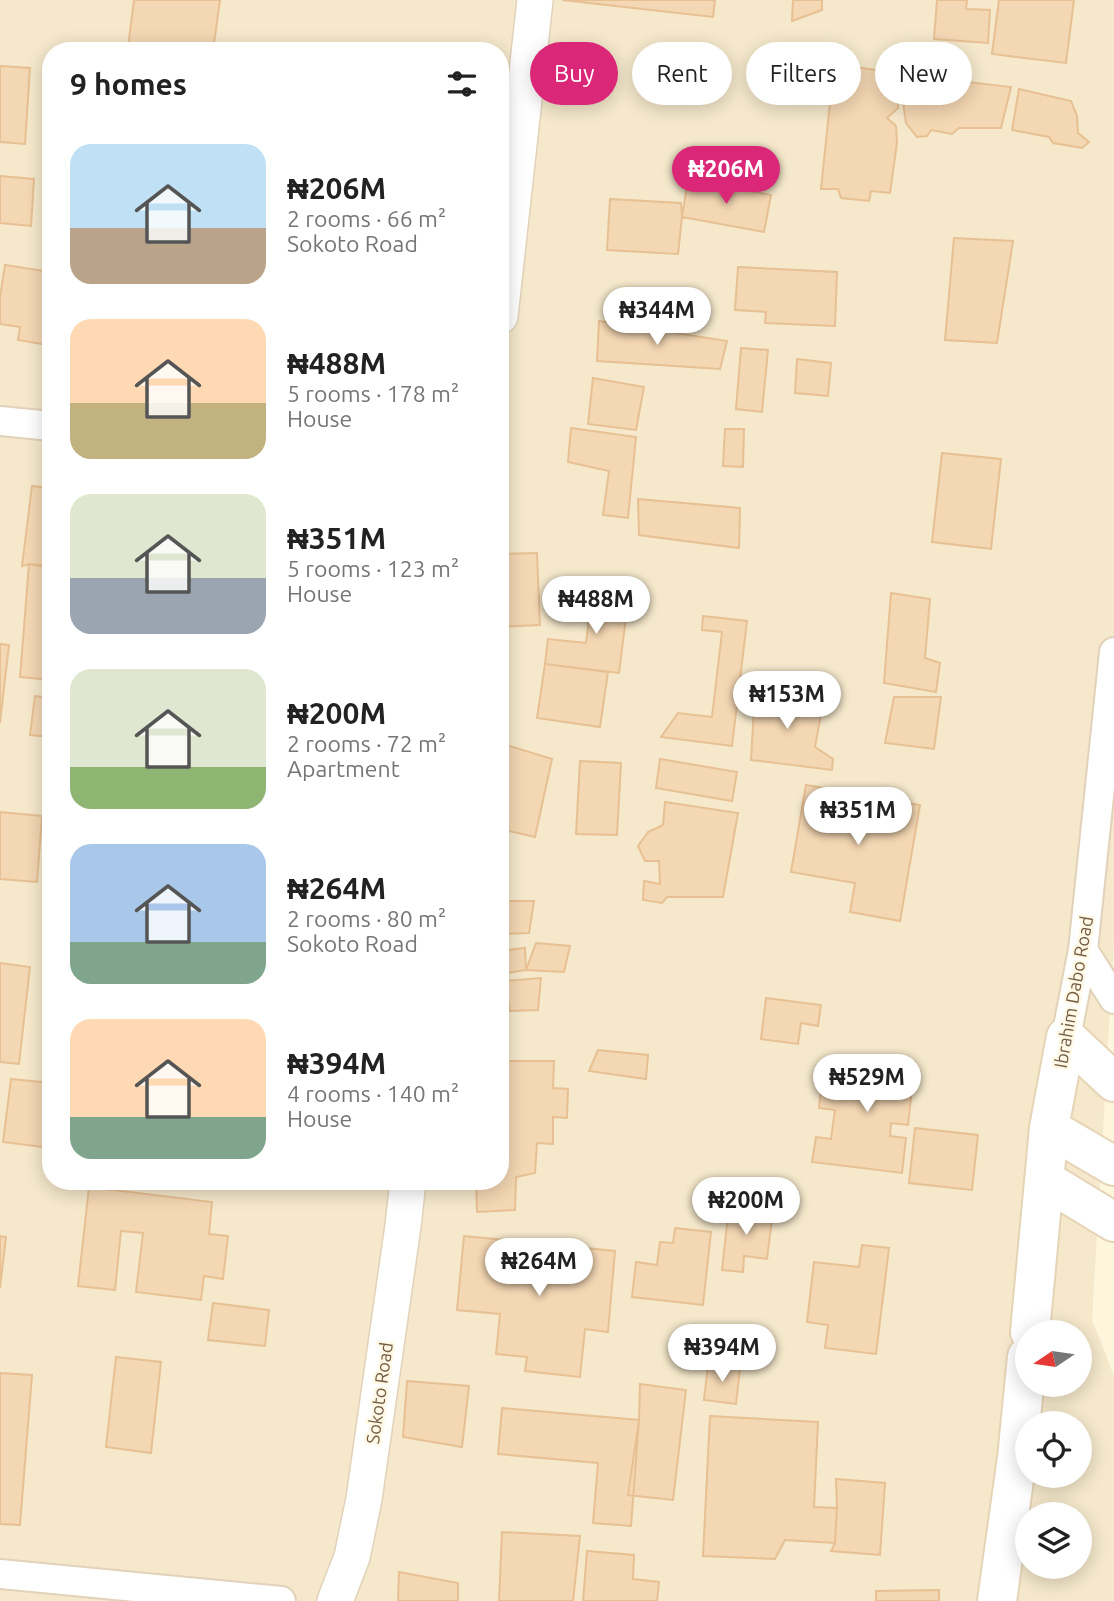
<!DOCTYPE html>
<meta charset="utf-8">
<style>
:root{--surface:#fff;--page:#f2f2f2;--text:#222;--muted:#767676;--accent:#db2777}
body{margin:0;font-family:Ubuntu,sans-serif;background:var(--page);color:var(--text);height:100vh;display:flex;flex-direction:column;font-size:26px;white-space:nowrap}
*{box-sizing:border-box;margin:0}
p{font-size:23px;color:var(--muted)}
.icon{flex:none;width:38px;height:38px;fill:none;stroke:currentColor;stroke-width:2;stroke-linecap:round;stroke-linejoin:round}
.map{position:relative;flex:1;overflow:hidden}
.drawer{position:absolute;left:42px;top:42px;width:467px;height:1148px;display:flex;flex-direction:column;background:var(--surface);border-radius:28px;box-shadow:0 4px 18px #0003}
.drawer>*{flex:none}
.banner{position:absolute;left:530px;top:42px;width:478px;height:63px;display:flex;gap:14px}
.needle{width:46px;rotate:257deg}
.tools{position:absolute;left:1015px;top:1320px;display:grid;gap:14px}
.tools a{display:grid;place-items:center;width:77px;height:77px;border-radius:50%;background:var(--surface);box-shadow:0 4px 18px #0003;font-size:35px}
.price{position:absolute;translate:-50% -60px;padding:0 16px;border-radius:24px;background:#fff;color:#222;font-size:23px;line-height:46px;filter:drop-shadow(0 2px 4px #0008)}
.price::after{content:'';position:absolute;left:50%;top:42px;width:21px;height:16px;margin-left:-10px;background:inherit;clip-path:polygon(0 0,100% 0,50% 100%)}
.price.on{background:var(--accent);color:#fff}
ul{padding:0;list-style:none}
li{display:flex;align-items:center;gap:21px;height:175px;padding:0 28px}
li span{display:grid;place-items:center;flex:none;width:196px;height:140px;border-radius:21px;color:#555}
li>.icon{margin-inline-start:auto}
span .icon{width:84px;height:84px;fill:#fffc;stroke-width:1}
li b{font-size:30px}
h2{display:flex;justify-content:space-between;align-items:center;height:84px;padding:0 28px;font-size:30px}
.tag{padding:0 24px;border-radius:32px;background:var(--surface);box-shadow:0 4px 18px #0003;font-size:24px;line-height:63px}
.tag.on{background:var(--accent);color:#fff}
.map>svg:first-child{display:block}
.residential{fill:#f5e8cb;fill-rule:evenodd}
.building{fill:#f4d7b3;stroke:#e7c093;stroke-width:2}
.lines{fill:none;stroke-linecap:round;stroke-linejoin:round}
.minor-casing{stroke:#e1d2b9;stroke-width:32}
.tertiary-casing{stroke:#e1d2b9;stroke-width:38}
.secondary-casing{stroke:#e6d4b7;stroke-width:42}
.minor{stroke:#fff;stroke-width:28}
.tertiary{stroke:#fff;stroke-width:35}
.secondary{stroke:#fff;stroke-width:38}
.labels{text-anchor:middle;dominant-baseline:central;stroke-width:5;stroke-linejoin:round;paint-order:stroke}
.street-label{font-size:18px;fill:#735c45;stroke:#fff8e4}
</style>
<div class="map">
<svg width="1114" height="1601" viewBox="0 0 1114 1601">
<rect width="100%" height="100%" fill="#fdf6dd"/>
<path class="residential" d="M0,0h1114v939l-22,381 22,56v225h-1114zM51,51h449v1130h-449zM1027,1332h53v52h-53zM1027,1423h53v52h-53zM1027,1514h53v52h-53z"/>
<path class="building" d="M134,0h86l-7,51h-56l-29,-4z
M562,0h153l-2,17z
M793,0h29v10l-30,11z
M937,0h30l-1,9 24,1 -2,33 -54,-4z
M999,0h75l-8,63 -74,-9z
M0,66l30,2 -5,76 -25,-2z
M855,67l27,4 2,13 13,-2 1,26 -11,10 9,8 1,17 -7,50 -19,-2 -2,10 -28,-3 -3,-9h-17l12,-115 18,4z
M899,74l112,13 -10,41h-42l-7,6 -21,-4 -4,6 -10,1 -11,-14z
M1019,89l52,12 6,15 1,17 11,9 -7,6 -29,-5 -4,-6 -37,-7z
M48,140h3v51l-6,-1z
M0,176l34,3 -3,47 -31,-3z
M688,180l83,15 -7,37 -82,-15z
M610,199l71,4 1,14 -4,37 -71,-4z
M954,238l59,3 -16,102 -52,-3z
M5,265l46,7v52l-3,21 -30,-5 2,-13 -20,-3v-27z
M738,267l99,5 -2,54 -70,-3 1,-11 -31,-2z
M599,321l128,20 -7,28 -123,-8z
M741,348l27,2 -6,62 -26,-3z
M797,359l34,4 -3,33 -33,-3z
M593,378l51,9 -8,43 -48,-6z
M571,428l65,9 -8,81 -25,-3 6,-44 -41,-9z
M725,429h19l-1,38 -20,-1z
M942,453l59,6 -10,90 -59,-7z
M32,486l19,2v80l-22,-4 -7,2z
M638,499l102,9 -1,40 -100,-13z
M537,553l3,72 -40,2v-73z
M29,564l22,2v114l-31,-3z
M593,588l36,5 -10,80 -74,-9 3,-25 38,4z
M891,593l39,6 -5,59 15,5 -4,29 -52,-9z
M703,616l44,5 -15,125 -71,-9 17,-24 34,4 10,-85 -20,-2z
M0,644l9,1 -9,78z
M545,664l63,8 -8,55 -63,-9z
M788,689v10l35,4 -8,44 18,12 -1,11 -81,-10 4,-70z
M35,696l16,2v39l-21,-2z
M894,697h47l-7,52 -49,-6z
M500,743l52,16 -17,78 -35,-8z
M660,759l77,13 -5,29 -76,-13z
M580,761l41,2 -4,72 -41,-1z
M806,785l114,20 -20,116 -50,-9 5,-29 -64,-11z
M665,802l73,11 -15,84h-56l-5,6 -19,-3 1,-19 16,3 -1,-23h-14l-7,-15 10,-14 15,-7z
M0,812l42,4 -5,66 -37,-3z
M500,901h34l-5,32 -29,1z
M536,943l34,3 -6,26 -38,-2z
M525,948l1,22 -24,4 -1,-23z
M0,963l30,4 -11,97 -19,-2z
M541,978l-3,32 -28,1 -5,-30z
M766,998l55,7 -3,21 -17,-3 -3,21 -37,-5z
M598,1050l50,5 -2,24 -57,-8z
M851,1055l64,7 -7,63 -17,-2 -1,13 16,2 -4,35 -90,-11 4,-25 15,2 4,-29 -16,-2 4,-35 25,3z
M500,1061h54l-1,27 15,1 -1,29 -14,-1v27l-16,-1 -2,30 -19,4 -1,33 -38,2 -1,-31h24z
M11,1079l40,4v65l-48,-6z
M915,1128l63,7 -6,55 -63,-7z
M89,1187l123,15 -3,32 19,2 -5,43 -19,-3 -3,24 -65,-8 7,-59 -22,-2 -6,59 -37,-4z
M729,1206l44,5 -6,48 -23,-3 -1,16 -21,-2z
M675,1228l36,4 -8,73 -71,-8 4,-35 21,3 3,-23 13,1z
M0,1236l6,1 -6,51z
M464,1236l151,15 -7,81 -23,-3 -5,48 -55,-6 2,-14 -31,-3 4,-40 -43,-4z
M862,1245l27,3 -13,106 -51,-6 3,-23 -21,-3 7,-60 45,5z
M213,1303l56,7 -4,36 -57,-6z
M116,1357l45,5 -10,91 -45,-6z
M708,1365l32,4 -4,35 -32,-4z
M0,1373l32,2 -12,150 -20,-1z
M407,1381l62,5 -7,61 -59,-10z
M640,1384l46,6 -13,110 -45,-5 11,-75z
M502,1408l137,12 -8,106 -38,-3 5,-60 -100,-9z
M710,1416l108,6 -4,85 23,1 -2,35 -50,-3 -10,19 -72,-3z
M836,1479l49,4 -5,72 -49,-4 4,-8 2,-35z
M502,1532l78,4 -7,65h-74z
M587,1551l47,4 -1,24 26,3 -2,19h-74z
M399,1572l59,11v18h-60z
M939,1590v11h-63v-10z"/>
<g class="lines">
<defs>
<path id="minor" d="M0,421l51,5
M1083,950l31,49
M1066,1037l17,-87 31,-298
M0,1574l281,27"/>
<path id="tertiary" d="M500,316l35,-316
M335,1601l17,-44 12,-58 39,-273 5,-45"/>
<path id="secondary" d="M1066,1037l48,45
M1049,1128l65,38
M1045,1180l69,42
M1030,1332l19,-204 17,-91
M997,1601l20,-143 10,-101"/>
</defs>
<use href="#minor" class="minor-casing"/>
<use href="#tertiary" class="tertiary-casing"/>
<use href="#secondary" class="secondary-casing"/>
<use href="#minor" class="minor"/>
<use href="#tertiary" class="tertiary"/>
<use href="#secondary" class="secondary"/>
</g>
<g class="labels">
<g class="street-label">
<text transform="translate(1073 992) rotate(-80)">Ibrahim Dabo Road</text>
<text transform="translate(379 1393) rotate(-82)">Sokoto Road</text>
</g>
</g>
</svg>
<div class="tools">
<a><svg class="needle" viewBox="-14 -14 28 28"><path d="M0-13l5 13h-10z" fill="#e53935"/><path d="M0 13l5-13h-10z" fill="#767676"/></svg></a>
<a><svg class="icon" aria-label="locate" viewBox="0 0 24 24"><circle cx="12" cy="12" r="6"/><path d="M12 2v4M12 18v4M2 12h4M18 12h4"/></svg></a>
<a><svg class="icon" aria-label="layers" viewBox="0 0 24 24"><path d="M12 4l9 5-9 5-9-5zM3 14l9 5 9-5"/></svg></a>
</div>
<b class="price on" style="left:726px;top:206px">₦206M</b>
<b class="price" style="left:657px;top:347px">₦344M</b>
<b class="price" style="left:596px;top:636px">₦488M</b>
<b class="price" style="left:787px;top:731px">₦153M</b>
<b class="price" style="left:858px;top:847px">₦351M</b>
<b class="price" style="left:867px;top:1114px">₦529M</b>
<b class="price" style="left:746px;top:1237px">₦200M</b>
<b class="price" style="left:539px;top:1298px">₦264M</b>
<b class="price" style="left:722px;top:1384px">₦394M</b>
<div class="banner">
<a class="tag on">Buy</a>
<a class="tag">Rent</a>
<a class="tag">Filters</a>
<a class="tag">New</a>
</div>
<section class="drawer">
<h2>9 homes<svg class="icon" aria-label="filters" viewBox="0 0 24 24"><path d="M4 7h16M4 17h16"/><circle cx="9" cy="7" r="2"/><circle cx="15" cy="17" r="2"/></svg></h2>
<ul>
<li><span style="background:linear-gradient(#bfe0f5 60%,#b9a48a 0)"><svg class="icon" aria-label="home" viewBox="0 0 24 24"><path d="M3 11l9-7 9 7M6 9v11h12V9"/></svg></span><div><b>₦206M</b><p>2 rooms · 66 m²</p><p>Sokoto Road</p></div></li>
<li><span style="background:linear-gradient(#ffd9b3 60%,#c2b280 0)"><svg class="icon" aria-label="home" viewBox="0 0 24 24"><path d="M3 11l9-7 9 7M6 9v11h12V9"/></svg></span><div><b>₦488M</b><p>5 rooms · 178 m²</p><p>House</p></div></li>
<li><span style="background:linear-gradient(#dfe7d0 60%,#9aa5b1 0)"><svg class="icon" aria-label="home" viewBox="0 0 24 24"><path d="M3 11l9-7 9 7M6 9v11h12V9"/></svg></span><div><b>₦351M</b><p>5 rooms · 123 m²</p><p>House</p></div></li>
<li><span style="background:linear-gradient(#dfe7d0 70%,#8fb573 0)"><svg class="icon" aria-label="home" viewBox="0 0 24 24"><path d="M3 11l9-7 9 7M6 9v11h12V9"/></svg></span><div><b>₦200M</b><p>2 rooms · 72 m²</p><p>Apartment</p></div></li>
<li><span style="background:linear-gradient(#a9c7e8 70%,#7fa58c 0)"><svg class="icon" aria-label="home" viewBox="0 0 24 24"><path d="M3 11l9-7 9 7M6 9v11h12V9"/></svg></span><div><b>₦264M</b><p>2 rooms · 80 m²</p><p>Sokoto Road</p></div></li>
<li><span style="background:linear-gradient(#ffd9b3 70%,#7fa58c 0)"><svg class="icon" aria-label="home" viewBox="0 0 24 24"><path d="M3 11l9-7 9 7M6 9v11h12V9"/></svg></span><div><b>₦394M</b><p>4 rooms · 140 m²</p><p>House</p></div></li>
</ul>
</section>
</div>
